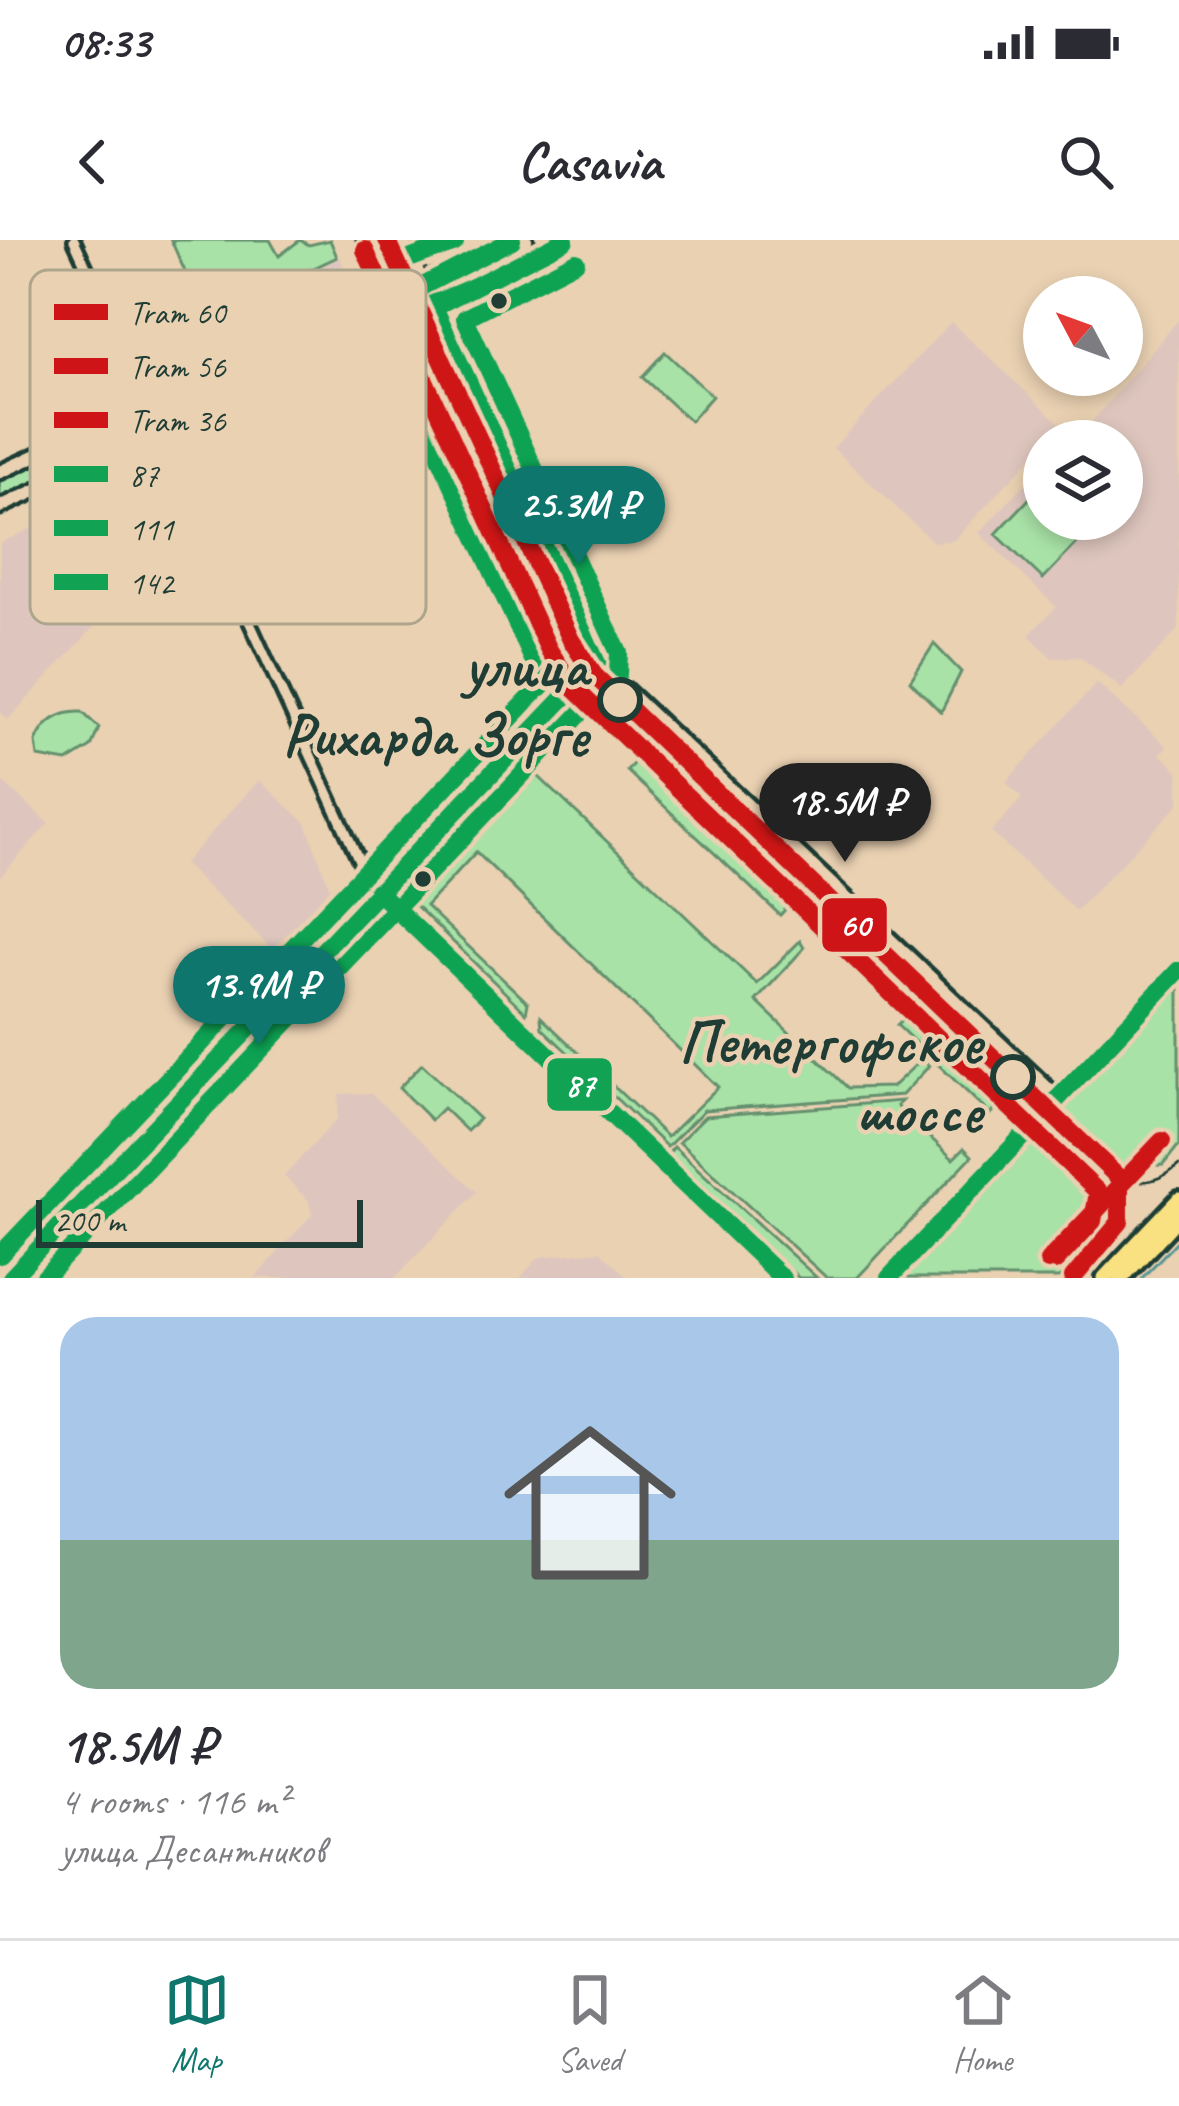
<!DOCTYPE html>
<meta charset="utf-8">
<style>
:root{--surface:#fff;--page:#f7f7f7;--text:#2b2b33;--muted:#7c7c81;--line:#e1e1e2;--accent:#0f766e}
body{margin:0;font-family:Caveat,sans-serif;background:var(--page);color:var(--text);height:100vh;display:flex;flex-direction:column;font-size:45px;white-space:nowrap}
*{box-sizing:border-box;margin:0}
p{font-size:39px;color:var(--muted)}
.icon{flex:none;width:66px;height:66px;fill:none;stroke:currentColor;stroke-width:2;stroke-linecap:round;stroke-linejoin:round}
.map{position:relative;height:1038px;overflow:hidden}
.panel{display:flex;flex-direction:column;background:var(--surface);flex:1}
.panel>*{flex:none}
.needle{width:78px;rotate:311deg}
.tools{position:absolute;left:1023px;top:36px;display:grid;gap:24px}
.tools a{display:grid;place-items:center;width:120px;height:120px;border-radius:50%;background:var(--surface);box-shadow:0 6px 18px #0003;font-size:60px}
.scale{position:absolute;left:36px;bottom:30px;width:327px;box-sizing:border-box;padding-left:12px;border:6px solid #1f3d34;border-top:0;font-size:33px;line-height:42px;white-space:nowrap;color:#1f3d34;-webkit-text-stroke:9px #ead1b2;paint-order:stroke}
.price{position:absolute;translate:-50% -102px;padding:0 27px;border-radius:42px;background:var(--accent);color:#fff;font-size:39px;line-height:78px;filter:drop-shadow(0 3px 6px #0008)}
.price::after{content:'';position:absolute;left:50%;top:72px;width:36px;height:27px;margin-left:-18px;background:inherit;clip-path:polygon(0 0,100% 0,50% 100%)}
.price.selected{background:#222;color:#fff}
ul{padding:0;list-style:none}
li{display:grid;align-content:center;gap:24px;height:636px;padding:0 60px}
li span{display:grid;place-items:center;height:372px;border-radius:36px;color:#555}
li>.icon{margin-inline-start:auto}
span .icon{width:216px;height:216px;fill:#fffc;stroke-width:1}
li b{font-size:51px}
.status{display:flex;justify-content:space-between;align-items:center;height:84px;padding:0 60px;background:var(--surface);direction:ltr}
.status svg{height:33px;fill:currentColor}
header{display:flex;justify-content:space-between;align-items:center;height:156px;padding:0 60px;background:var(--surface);font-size:54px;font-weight:700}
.menu{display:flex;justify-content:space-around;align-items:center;height:168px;border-top:3px solid var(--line);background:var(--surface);font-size:33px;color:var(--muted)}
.menu a{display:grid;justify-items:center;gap:6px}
.menu .selected{color:var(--accent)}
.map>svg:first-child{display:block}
.built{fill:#dec6be}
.green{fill:#a9e2a7;stroke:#64906e;stroke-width:3}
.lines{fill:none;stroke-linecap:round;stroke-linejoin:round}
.stream{stroke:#599696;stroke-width:3}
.minor-casing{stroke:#1f3d34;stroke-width:18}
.tertiary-casing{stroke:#1f3d34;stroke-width:21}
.primary-casing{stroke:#1f3d34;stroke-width:24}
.minor{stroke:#ead1b2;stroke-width:9}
.tertiary{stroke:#ead1b2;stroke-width:12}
.primary{stroke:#f9e181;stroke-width:15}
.tram{stroke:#1f3d34;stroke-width:3}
.bus-1-casing{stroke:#ead1b2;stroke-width:27}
.bus-2-casing{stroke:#ead1b2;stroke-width:27}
.bus-3-casing{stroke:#ead1b2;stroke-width:27}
.bus-1{stroke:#11a353;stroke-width:18}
.bus-2{stroke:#11a353;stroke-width:18}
.bus-3{stroke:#11a353;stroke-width:18}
.tram-1-casing{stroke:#ead1b2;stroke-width:27}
.tram-2-casing{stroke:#ead1b2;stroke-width:27}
.tram-3-casing{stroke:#ead1b2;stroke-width:27}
.tram-1{stroke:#ce1417;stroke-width:18}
.tram-2{stroke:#ce1417;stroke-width:18}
.tram-3{stroke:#ce1417;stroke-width:18}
.bus-dot{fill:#1f3d34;stroke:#ead1b2;stroke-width:4.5}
.stop-dot{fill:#ead1b2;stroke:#1f3d34;stroke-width:6}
.labels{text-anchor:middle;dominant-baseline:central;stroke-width:9;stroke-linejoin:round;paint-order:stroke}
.stop-label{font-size:60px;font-weight:bold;fill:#1f3d34;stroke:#ead1b2;text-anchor:end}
.key{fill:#ead1b2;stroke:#ada58c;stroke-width:3}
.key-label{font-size:33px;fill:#1f3d34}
.line-badge{stroke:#ead1b2;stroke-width:4.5}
.badge-label{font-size:33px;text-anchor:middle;font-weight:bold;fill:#fff}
</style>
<div class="status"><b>08:33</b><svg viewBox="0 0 49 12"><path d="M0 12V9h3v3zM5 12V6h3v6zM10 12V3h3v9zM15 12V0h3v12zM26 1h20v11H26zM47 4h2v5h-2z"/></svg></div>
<header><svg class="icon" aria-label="back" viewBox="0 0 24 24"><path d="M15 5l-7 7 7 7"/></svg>Casavia<svg class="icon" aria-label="search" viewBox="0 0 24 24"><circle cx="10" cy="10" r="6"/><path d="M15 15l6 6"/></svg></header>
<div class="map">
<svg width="1179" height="1038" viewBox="0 0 1179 1038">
<rect width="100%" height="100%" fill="#ead1b2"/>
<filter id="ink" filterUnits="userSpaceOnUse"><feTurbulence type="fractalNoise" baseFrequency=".00833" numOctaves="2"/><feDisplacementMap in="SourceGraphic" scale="24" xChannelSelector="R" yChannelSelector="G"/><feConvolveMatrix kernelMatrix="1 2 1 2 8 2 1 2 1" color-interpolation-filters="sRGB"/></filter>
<g filter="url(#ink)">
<path class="built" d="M339,16l9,20 -70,33 -9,-20z
M1179,79v310l-57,60 -42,-32 -28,1 -23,-23 27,-28 -77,-74 65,-69v55h78v-78h-57l14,-14 6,3z
M951,82l111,103 -109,116 -20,1 -100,-94z
M56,277l36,32 -24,27 38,38 -98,106 -8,-7v-170z
M1097,443l70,63 -7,8 19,17v33l-103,107 -85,-79 31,-34 -16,-16z
M0,540l49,43 -49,54z
M259,540l47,43 25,69 -55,60 -93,-88z
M371,853l106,99 -82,86h-140l57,-64 -4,-14 -24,-24 53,-57 2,-25z
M600,1011l28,27h-108l19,-21z"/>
<path class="green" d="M171,0h99l9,16 21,-16 9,5 21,-5 7,17 -131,62z
M665,112l47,44 -22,25 -48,-44z
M116,187l7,16 -123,56v-19z
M1044,243v36h56l-57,60 -47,-45z
M482,276l72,154 -3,24 -85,-173z
M934,404l27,28 -20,40 -31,-31z
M82,472l17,16 -8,19 -24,15 -29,-5 -2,-15c8,-20 24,-31 46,-30z
M566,480l12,10 -41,45 220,209 43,-43 4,7 -48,53 92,87 44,-1 30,-28 7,7 -27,29 -198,15 -37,37 -125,-119 -1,-11 126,120 51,-50 -242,-235 -50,54 102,97 -2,10 -124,-121 147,-162z
M637,519l154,144 -11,12 -153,-144z
M1179,742v163l-16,20 -42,2 -64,-55z
M907,775l93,88 -10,11 -93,-89z
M422,824l57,55 -12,12 -24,-23 -12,12 -32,-32z
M902,861l-5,5 56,53 11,-11 8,8 -115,122h-30l-148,-136 26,-26z
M1050,880c76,73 84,78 9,158h-158z
M674,907l143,131h-18l-131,-124z"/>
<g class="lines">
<path class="stream" d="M1142,1038l37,-39"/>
<defs>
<path id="minor" d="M74,0l294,640 414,398
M11,1038l586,-615"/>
<path id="tertiary" d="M365,0l209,444 463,437
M403,0l194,423 461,435
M0,232l364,-167 162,-65
M0,267l404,-185 161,-82
M889,1038l290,-308"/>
<path id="primary" d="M1105,1038l74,-78
M1121,1038l58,-62"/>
</defs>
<use href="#minor" class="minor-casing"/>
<use href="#tertiary" class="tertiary-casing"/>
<use href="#primary" class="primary-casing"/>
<use href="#minor" class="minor"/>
<use href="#tertiary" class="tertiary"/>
<use href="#primary" class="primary"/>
<path class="tram" d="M1100,924c26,22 53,24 79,1"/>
<defs>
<path id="bus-1" d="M377,651l405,387
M11,1038l586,-615 -163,-356 131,-67
M889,1038l290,-308"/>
<path id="bus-2" d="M455,3c-28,11 -88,22 -87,57l166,362
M44,1038l574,-604 1,-21 -154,-335 111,-57"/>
<path id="bus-3" d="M473,47l-50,21 155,334
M0,1015l568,-597 -158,-348 11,-23 91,-47"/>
</defs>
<use href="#bus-1" class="bus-1-casing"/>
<use href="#bus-2" class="bus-2-casing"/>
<use href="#bus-3" class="bus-3-casing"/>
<use href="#bus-1" class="bus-1"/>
<use href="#bus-2" class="bus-2"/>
<use href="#bus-3" class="bus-3"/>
<defs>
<path id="tram-1" d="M387,0l184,400 23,35 526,504v43l-47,56"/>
<path id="tram-2" d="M365,10l184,400 25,38 524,504 -5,29 -37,40"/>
<path id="tram-3" d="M1048,1021l114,-120"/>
</defs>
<use href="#tram-1" class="tram-1-casing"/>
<use href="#tram-2" class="tram-2-casing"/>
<use href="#tram-3" class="tram-3-casing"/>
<use href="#tram-1" class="tram-1"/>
<use href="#tram-2" class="tram-2"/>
<use href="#tram-3" class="tram-3"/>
</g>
</g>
<g class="bus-dot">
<circle cx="499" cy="61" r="10"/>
<circle cx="423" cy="639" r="10"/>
</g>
<g class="stop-dot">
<circle cx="620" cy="460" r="20"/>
<circle cx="1013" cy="837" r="20"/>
</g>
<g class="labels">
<g class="stop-label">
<text x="588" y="426">улица<tspan x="588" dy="69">Рихарда Зорге</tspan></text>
<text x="982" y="802">Петергофское<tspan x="982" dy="69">шоссе</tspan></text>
</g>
</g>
<rect x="30" y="30" width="396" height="354" rx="18" class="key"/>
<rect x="54" y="64" width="54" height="16" fill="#ce1417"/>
<rect x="54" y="118" width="54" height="16" fill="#ce1417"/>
<rect x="54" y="172" width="54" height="16" fill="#ce1417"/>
<rect x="54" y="226" width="54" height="16" fill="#11a353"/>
<rect x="54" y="280" width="54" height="16" fill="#11a353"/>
<rect x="54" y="334" width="54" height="16" fill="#11a353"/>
<g class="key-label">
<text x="129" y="84">Tram 60</text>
<text x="129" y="138">Tram 56</text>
<text x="129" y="192">Tram 36</text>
<text x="129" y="246">87</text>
<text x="129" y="300">111</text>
<text x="129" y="354">142</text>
</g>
<g class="line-badge">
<rect x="820" y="656" width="69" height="58" rx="12" fill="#ce1417"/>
<rect x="545" y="816" width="69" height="57" rx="12" fill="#11a353"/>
</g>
<g class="badge-label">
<text x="855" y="696">60</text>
<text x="580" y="856">87</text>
</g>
</svg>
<div class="tools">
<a><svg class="needle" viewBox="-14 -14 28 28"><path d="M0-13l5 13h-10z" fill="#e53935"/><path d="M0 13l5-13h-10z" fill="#7c7c81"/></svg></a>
<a><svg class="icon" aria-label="layers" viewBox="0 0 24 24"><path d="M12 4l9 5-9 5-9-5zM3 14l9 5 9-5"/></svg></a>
</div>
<div class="scale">200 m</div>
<b class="price" style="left:579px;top:328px">25.3M ₽</b>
<b class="price selected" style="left:845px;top:625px">18.5M ₽</b>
<b class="price" style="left:259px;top:808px">13.9M ₽</b>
</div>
<section class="panel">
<ul>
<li><span style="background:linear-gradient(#a9c7e8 60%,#7fa58c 0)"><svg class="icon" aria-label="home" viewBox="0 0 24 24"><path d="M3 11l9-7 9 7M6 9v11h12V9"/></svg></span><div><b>18.5M ₽</b><p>4 rooms · 116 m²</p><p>улица Десантников</p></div></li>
</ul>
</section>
<nav class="menu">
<a class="selected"><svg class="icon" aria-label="map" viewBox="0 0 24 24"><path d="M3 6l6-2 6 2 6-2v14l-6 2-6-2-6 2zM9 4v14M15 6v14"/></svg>Map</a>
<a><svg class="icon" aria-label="saved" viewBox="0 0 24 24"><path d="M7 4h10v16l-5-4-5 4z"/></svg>Saved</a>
<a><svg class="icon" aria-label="home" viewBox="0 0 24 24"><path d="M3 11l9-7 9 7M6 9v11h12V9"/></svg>Home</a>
</nav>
